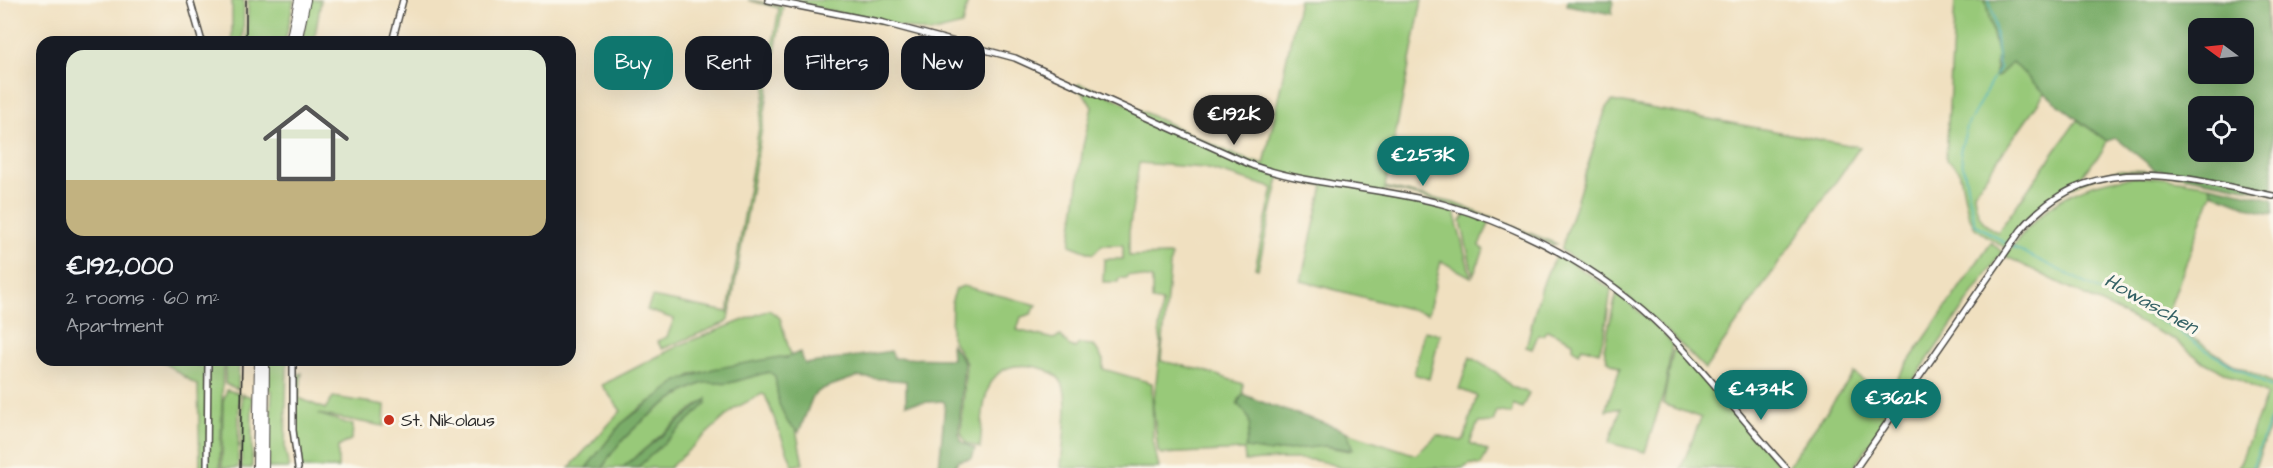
<!DOCTYPE html>
<meta charset="utf-8">
<style>
:root{--surface:#171b24;--page:#242831;--text:#f1f3f6;--muted:#9ea1a6;--line:#363941;--accent:#0f766e}
body{margin:0;font-family:"Architects Daughter",sans-serif;background:var(--page);color:var(--text);height:100vh;display:flex;flex-direction:column;font-size:22px;white-space:nowrap}
*{box-sizing:border-box;margin:0}
p{font-size:20px;color:var(--muted)}
.icon{flex:none;width:33px;height:33px;fill:none;stroke:currentColor;stroke-width:2;stroke-linecap:round;stroke-linejoin:round}
.map{position:relative;flex:1;overflow:hidden}
.side{position:absolute;left:36px;top:36px;width:540px;height:330px;display:flex;flex-direction:column;background:var(--surface);border-radius:18px;box-shadow:0 6px 24px #0002}
.side>*{flex:none}
.guide{position:absolute;left:594px;top:36px;width:570px;height:54px;display:flex;gap:12px}
.needle{width:39px;rotate:285deg}
.tools{position:absolute;left:2188px;top:18px;display:grid;gap:12px}
.tools a{display:grid;place-items:center;width:66px;height:66px;border-radius:12px;background:var(--surface);box-shadow:0 6px 24px #0002;font-size:30px}
.price{position:absolute;translate:-50% -51px;padding:0 14px;border-radius:21px;background:var(--accent);color:#fff;font-size:20px;line-height:39px;filter:drop-shadow(0 2px 3px #0008)}
.price::after{content:'';position:absolute;left:50%;top:36px;width:18px;height:14px;margin-left:-9px;background:inherit;clip-path:polygon(0 0,100% 0,50% 100%)}
.price.active{background:#222;color:#fff}
ul{padding:0;list-style:none}
li{display:grid;align-content:center;gap:12px;height:318px;padding:0 30px}
li+li{border-top:2px solid var(--line)}
li span{display:grid;place-items:center;height:186px;border-radius:18px;color:#555}
li>.icon{margin-inline-start:auto}
span .icon{width:108px;height:108px;fill:#fffc;stroke-width:1}
li b{font-size:26px}
.tag{padding:0 21px;border-radius:18px;background:var(--surface);box-shadow:0 6px 24px #0002;font-size:21px;line-height:54px}
.tag.active{background:var(--accent);color:#fff}
.map>svg:first-child{display:block}
.green{fill:#98c979;stroke:#627a52;stroke-width:1.5}
.forest{fill:#7aad69;stroke:#526c4a;stroke-width:1.5;fill-rule:evenodd}
.lines{fill:none;stroke-linecap:round;stroke-linejoin:round}
.stream{stroke:#40b0b9;stroke-width:1.5}
.minor-casing{stroke:#494641;stroke-width:8}
.highway-casing{stroke:#494641;stroke-width:10}
.minor{stroke:#fff;stroke-width:5}
.highway{stroke:#fff;stroke-width:8}
.rail{stroke:#2b2b2b;stroke-width:1.5}
.poi-dot{fill:#c8321e;stroke:#fbf7ec;stroke-width:2}
.labels{text-anchor:middle;dominant-baseline:central;stroke-width:6;stroke-linejoin:round;paint-order:stroke}
.poi-label{font-size:18px;fill:#2b2b2b;stroke:#fbf7ec;text-anchor:start}
.water-label{font-size:20px;font-style:italic;fill:#336064;stroke:#fbf7ec}
</style>
<div class="map">
<svg width="2273" height="468" viewBox="0 0 2273 468">
<rect width="100%" height="100%" fill="#fbf7ec"/>
<filter id="ink" filterUnits="userSpaceOnUse"><feTurbulence type="fractalNoise" baseFrequency=".0167" numOctaves="2"/><feDisplacementMap in="SourceGraphic" scale="12" xChannelSelector="R" yChannelSelector="G"/><feConvolveMatrix kernelMatrix="1 2 1 2 8 2 1 2 1" color-interpolation-filters="sRGB"/></filter>
<filter id="wash" filterUnits="userSpaceOnUse"><feTurbulence type="fractalNoise" baseFrequency=".008" numOctaves="4" result="noise"/><feDisplacementMap in="SourceGraphic" scale="24" xChannelSelector="R" yChannelSelector="G"/><feGaussianBlur stdDeviation="1.35" result="paint"/><feColorMatrix in="noise" values="0 0 0 0 0 0 0 0 0 0 0 0 0 0 0 0 0 1.4 0 .05"/><feComposite in="paint" operator="in"/></filter>
<g filter="url(#wash)">
<rect width="100%" height="100%" fill="#f0e0c0"/>
<path class="green" d="M232,0h12l-1,42h-11z
M248,0h46l-9,42h-38z
M310,0h11l-7,42h-13z
M748,0l35,6 -54,313 -4,4 -63,26 -5,-8 10,-4 7,-18 -27,-9 5,-13 76,15 51,-304z
M780,0h188v1l-6,24 -32,8z
M1299,0h123l-37,187 69,16 103,41 -5,1c-53,-24 -108,-45 -167,-56l-1,4 70,18 17,66 -30,-16 -13,53 -127,-33 22,-95 -44,-8 -21,91 -3,-1 18,-80 -68,-20 -66,-5 -10,69v24l42,-1 -10,106 41,9 41,14v10l-4,5 9,15 2,13 58,20 16,-1 25,5 2,-8 -4,-11 69,23 21,-20 24,6 3,-2 13,-43 -18,-7 11,-32 26,15 16,15 17,6 -7,15 -9,-4 -2,10 -14,-3 -4,11 -15,1 -8,20 18,8 -7,14 -10,-1 -8,4h-122c-30,-14 -64,-8 -96,-7l-1,-11 -83,4 -3,-3 -5,-45 8,-63 -2,-13 3,-28 -10,-2v-21l-24,-4 -1,3h-8l-1,4h-15l1,-23h19v-14h-21l-9,9 -23,-9 13,-99 9,-39 -8,-13 -9,-7 4,-3 16,5 142,67 27,9z
M1955,0h30l13,54 -3,18 2,5 16,-15 32,31 -71,100c2,18 6,32 24,39l79,-112 30,21 -5,11 -21,24 2,3 38,-9 36,1 -1,2c-67,-8 -112,24 -151,75l-30,-20 -7,-15 -9,-43 -13,-10z
M1612,101l248,46 -155,222c-44,-46 -90,-86 -144,-119l45,-142z
M2134,177l32,1 44,7 2,8 -47,127 66,43 42,20v34l-18,51h-17l29,-74 -65,-33 -29,-22 -168,-83c37,-50 67,-73 129,-79z
M1466,214l24,8 -11,24 5,4 -11,25 -12,-54z
M1991,242l11,10 -149,216h-63l-2,-2 66,-93 31,23z
M1560,255l51,34 -6,43 -6,20 -17,-5 -3,6 -6,-4v-7l-26,-12 -4,5h-5l-6,14 -6,-2c5,-18 18,-85 34,-92z
M963,286l74,19 -6,9 -10,3 -4,13 36,9 8,-3 7,9 7,3 4,-4 15,1 9,15v9l49,14 1,57 6,28h-98c1,-21 9,-64 2,-83 -4,-10 -16,-16 -26,-18 -57,-11 -53,40 -57,81l-14,-5 -5,-10 5,-70 -15,-26 1,-37 4,-11z
M1616,294h3l41,36 12,14 -7,45 -20,63 -36,-9 12,-35 -15,3c2,-16 10,-27 14,-43l-12,-7 -4,-12z
M769,310l11,8 11,38 -98,18 -53,34 -19,16 -35,44h-17l52,-57 -19,-26 78,-40z
M1424,331l16,3 -11,45 -15,-5z
M1678,348l104,120h-101l20,-50 -38,-14 10,-53z
M160,360h22l17,6 1,-6h23l-3,108h-20l-2,-82z
M225,360h14l-1,29 -13,-5z
M269,360h18l-2,89 4,19h-21l4,-77 -3,-2z
M770,372l5,4 4,28 17,25 7,35 -10,2 -28,-71 -3,-1 -27,14 -66,60h-32l69,-65h-5l-10,7 -69,58h-19c16,-33 64,-70 98,-84 10,-4 19,1 28,-1 13,-3 27,-8 41,-11z
M302,373l-3,25 26,11 8,-12 52,8 -1,21 -66,-12 35,11 -1,14 -14,8v21h-38l-5,-28v-64z
M227,390l12,3 -1,75h-16l1,-67z
M242,394l10,3v71h-11z"/>
<path class="forest" d="M1568,0h45l-1,14 -45,-9z
M1985,0h281l2,47 5,-1v147l-111,-21 -1,-3 -4,2 -41,-33 -9,3c-33,-24 -66,-48 -94,-79l-16,15 -3,-1 5,-15zM2199,28h45v46h-45zM2199,106h45v46h-45z
M2210,185l63,14v15l-14,-3 -47,-18z
M951,343l13,19 -5,72 3,8 13,7 -3,9 -14,3 -4,7h-15l6,-65 -3,-2 -36,3v-23l-50,-4 -34,12 -9,7 -14,36 -11,-9 -9,-19 -4,-28 -6,-4c-13,3 -27,8 -40,11 -10,2 -18,-3 -28,1 -33,13 -83,52 -98,84h-17l35,-44 57,-43 35,-12 67,-12 6,1 14,-6 5,12 86,-13 3,7 58,1z
M1243,394c33,16 70,23 104,38l6,18 -29,-4 -53,6 -26,-4c5,-22 10,-28 -8,-44z
M707,399l-1,5 -69,64h-15z"/>
<g class="lines">
<path class="stream" d="M1989,0l5,17 5,51 -31,56 -8,27 15,73 31,19
M2013,247l160,80 32,23 68,38
M2252,468l21,-57"/>
</g>
</g>
<g filter="url(#ink)">
<g class="lines">
<defs>
<path id="minor" d="M190,0l12,42
M768,0l116,23 131,35 239,108c62,21 129,21 192,39 86,25 171,73 232,139 38,40 71,84 108,124
M392,42l11,-42
M293,360v70l5,38
M207,468l1,-108
M1856,468l165,-238c68,-83 163,-52 252,-34"/>
<path id="highway" d="M290,42l9,-42
M297,42l9,-42
M257,468l2,-108
M264,468l1,-108"/>
</defs>
<use href="#minor" class="minor-casing"/>
<use href="#highway" class="highway-casing"/>
<use href="#minor" class="minor"/>
<use href="#highway" class="highway"/>
<path class="rail" d="M246,42v-42
M240,468l2,-108"/>
</g>
</g>
<circle class="poi-dot" cx="389" cy="420" r="6"/>
<g class="labels">
<g class="poi-label">
<text x="401" y="420">St. Nikolaus</text>
</g>
<g class="water-label">
<text transform="translate(2151 304) rotate(29)">Howaschen</text>
</g>
</g>
</svg>
<div class="tools">
<a><svg class="needle" viewBox="-14 -14 28 28"><path d="M0-13l5 13h-10z" fill="#e53935"/><path d="M0 13l5-13h-10z" fill="#9ea1a6"/></svg></a>
<a><svg class="icon" aria-label="locate" viewBox="0 0 24 24"><circle cx="12" cy="12" r="6"/><path d="M12 2v4M12 18v4M2 12h4M18 12h4"/></svg></a>
</div>
<b class="price active" style="left:1234px;top:146px">€192K</b>
<b class="price" style="left:1423px;top:187px">€253K</b>
<b class="price" style="left:1761px;top:421px">€434K</b>
<b class="price" style="left:1896px;top:430px">€362K</b>
<div class="guide">
<a class="tag active">Buy</a>
<a class="tag">Rent</a>
<a class="tag">Filters</a>
<a class="tag">New</a>
</div>
<section class="side">
<ul>
<li><span style="background:linear-gradient(#dfe7d0 70%,#c2b280 0)"><svg class="icon" aria-label="home" viewBox="0 0 24 24"><path d="M3 11l9-7 9 7M6 9v11h12V9"/></svg></span><div><b>€192,000</b><p>2 rooms · 60 m²</p><p>Apartment</p></div></li>
</ul>
</section>
</div>
